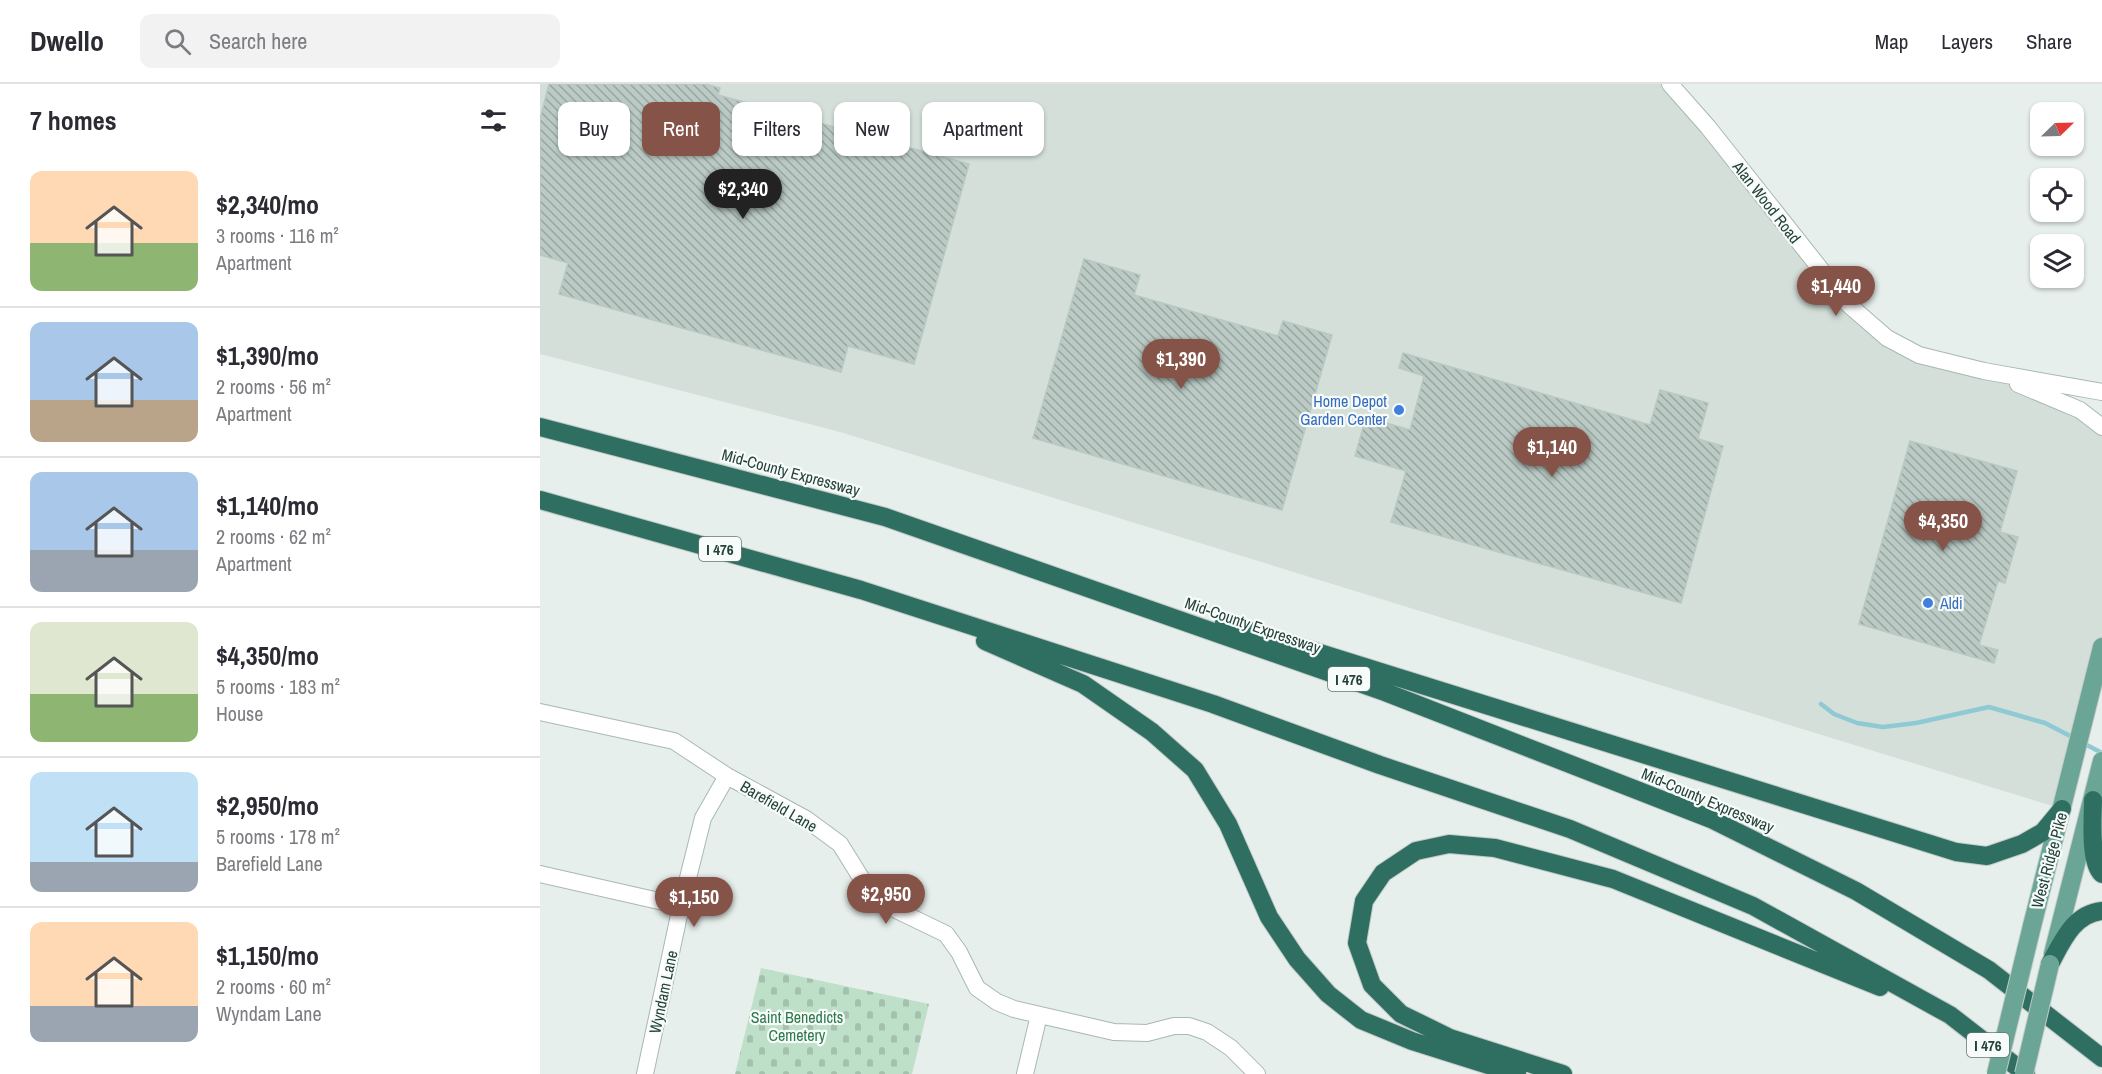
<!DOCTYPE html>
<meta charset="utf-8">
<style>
:root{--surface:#fff;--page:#f2f2f3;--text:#2b2b33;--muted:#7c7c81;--line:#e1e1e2;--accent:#855347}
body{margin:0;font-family:"Archivo Narrow",sans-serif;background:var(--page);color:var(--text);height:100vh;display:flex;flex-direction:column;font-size:22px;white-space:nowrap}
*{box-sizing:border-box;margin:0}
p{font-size:20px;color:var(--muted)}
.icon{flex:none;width:33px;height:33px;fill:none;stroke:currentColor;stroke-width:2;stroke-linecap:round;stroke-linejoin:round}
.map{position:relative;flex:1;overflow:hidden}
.details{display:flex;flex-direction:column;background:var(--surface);width:540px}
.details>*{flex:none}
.hud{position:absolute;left:18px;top:18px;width:570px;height:54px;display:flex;gap:12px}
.needle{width:39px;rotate:67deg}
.buttons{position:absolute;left:1490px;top:18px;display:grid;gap:12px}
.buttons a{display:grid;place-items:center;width:54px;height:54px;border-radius:12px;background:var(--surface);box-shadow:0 2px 4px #0004;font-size:30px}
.price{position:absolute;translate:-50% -51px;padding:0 14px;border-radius:21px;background:var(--accent);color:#fff;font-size:20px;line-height:39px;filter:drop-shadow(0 2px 3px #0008)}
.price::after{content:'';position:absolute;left:50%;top:36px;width:18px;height:14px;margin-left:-9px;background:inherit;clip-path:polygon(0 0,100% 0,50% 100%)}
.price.active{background:#222;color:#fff}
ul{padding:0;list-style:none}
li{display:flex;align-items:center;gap:18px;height:150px;padding:0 30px}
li+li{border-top:2px solid var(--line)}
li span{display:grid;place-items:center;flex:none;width:168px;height:120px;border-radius:12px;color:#555}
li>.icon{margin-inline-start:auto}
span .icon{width:72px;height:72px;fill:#fffc;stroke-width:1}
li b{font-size:26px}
h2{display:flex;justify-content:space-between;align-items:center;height:72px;padding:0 30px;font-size:26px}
.chip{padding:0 21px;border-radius:12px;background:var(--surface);box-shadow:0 2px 4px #0004;font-size:21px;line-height:54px}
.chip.active{background:var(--accent);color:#fff}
header{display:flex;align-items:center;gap:36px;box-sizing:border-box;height:84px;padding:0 30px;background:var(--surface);border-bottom:2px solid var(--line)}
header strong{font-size:28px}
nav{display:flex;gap:33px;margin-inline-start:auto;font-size:21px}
.search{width:420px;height:54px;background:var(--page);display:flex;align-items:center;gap:15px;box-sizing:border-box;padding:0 21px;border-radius:12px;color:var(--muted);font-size:22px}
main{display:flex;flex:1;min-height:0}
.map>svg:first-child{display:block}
.built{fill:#d4dfda}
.cemetery{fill:url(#cemetery-stones)}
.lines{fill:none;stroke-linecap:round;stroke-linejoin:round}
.stream{stroke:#8ec9d4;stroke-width:4.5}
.building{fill:url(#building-back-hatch);stroke:#b8c9c2;stroke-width:1.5}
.minor-casing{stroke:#a8b8b2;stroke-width:18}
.major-casing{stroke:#c2cac8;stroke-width:20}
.highway-casing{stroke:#c2cac8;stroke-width:20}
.minor{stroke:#fff;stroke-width:16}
.major{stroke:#6aa596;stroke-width:18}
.highway{stroke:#2f6f62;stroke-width:18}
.major-bridge-casing{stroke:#c2cac8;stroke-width:20;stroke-linecap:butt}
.major-bridge{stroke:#6aa596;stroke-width:18}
.shop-dot{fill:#3f7fe0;stroke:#f7fbf9;stroke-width:2}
.labels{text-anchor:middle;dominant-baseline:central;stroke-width:4.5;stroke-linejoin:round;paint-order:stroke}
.shield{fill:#f7fbf9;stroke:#637a73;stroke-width:1.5}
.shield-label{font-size:15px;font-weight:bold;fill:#24423a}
.street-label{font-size:16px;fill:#24423a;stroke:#f7fbf9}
.shop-label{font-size:16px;fill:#366cbe;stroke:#f7fbf9;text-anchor:end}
.park-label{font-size:16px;fill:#2d7a4b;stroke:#f7fbf9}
</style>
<header>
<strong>Dwello</strong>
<div class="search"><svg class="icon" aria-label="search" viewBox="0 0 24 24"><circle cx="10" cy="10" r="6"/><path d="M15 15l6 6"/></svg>Search here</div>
<nav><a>Map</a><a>Layers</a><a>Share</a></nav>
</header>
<main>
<section class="details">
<h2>7 homes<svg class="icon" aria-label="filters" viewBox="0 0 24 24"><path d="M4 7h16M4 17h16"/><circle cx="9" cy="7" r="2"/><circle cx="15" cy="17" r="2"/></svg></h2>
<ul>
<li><span style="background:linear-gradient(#ffd9b3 60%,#8fb573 0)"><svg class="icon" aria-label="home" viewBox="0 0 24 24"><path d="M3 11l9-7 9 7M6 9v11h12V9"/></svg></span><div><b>$2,340/mo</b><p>3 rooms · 116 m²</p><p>Apartment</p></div></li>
<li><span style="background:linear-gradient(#a9c7e8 65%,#b9a48a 0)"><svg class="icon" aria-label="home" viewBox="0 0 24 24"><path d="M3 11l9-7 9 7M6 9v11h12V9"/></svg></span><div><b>$1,390/mo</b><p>2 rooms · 56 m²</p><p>Apartment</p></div></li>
<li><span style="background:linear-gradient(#a9c7e8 65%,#9aa5b1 0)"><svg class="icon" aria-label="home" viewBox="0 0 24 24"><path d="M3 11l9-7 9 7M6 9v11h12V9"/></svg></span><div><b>$1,140/mo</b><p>2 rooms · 62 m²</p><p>Apartment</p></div></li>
<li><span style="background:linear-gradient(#dfe7d0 60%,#8fb573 0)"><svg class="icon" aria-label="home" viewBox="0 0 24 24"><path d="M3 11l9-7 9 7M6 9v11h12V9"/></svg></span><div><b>$4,350/mo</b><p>5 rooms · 183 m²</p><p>House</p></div></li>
<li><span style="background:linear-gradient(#bfe0f5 75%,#9aa5b1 0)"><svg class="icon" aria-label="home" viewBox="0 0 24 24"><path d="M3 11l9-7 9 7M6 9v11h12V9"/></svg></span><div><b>$2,950/mo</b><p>5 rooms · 178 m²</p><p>Barefield Lane</p></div></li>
<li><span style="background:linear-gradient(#ffd9b3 70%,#9aa5b1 0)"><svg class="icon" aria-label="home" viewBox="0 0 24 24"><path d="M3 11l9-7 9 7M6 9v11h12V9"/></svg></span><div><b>$1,150/mo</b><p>2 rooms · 60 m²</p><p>Wyndam Lane</p></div></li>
</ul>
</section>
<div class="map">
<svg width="1562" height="990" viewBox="0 0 1562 990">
<defs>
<pattern id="cemetery-stones" width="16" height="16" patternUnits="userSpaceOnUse" patternTransform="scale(1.5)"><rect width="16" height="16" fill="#bfe0c8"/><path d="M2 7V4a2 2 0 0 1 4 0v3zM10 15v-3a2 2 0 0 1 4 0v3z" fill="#a4c1ad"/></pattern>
<pattern id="building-back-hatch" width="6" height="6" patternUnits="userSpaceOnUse" patternTransform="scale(1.5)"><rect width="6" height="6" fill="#bbcac4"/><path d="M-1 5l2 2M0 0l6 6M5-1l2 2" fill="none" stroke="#98a6a0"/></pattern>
</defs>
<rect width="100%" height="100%" fill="#e6efeb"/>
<path class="built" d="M0,0h1130l217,254 97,33 118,56v220l-40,162 -1222,-377 -300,-78z"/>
<path class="cemetery" d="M221,884l168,36 -17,70h-177z"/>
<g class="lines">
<path class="stream" d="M1281,620l13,10 23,9 26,4 33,-4 73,-16 56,16 31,16
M1543,659l19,10"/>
</g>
<path class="building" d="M9,0h156l15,4 -2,7 251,69 -55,200 -66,-18 -7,26 -282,-78 9,-31 -28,-8v-136z
M544,175l56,16 -6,20 144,41 5,-15 49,14 -50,175 -249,-72z
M863,269l247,72 10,-35 48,13 -10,36 25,7 -42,157 -290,-81 15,-51 -51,-15 11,-39 44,13 14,-54 -25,-8z
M1370,357l107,30 -17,61 18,5 -13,46 -7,-2 -19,64 19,5 -4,13 -135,-39z"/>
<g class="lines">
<defs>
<path id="minor" d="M1130,0l38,43 141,178 38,33 32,17 65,16 118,21
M1478,300l62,26 22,17
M0,628l134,29 53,35 79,43 34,25 28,45 22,18 56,27 13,18 18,36 20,14 17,7 100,23 33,1 27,-7h15l18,6 24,16 26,26
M0,790l141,32
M105,990l36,-168 22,-88 24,-42
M485,990l14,-59"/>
<path id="major" d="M1492,842l70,-279
M1513,870l49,-193"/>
<path id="highway" d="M0,343l345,90 500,175 326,127 145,72 133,79 113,88
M0,416l321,90 352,114 167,61 190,64 183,77 197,109 76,59
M684,539l732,229 31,4 35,-12 21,-12 19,-23
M445,557l98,43 69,48 43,38 33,54 41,93 28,42 31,35 33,26 51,21 105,33
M1553,716c0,18 -4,62 9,74
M1510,880c12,-22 23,-50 52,-53
M1023,990l-113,-36 -49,-24 -29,-29 -15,-42 7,-42 19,-28 33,-22 33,-7 46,4 118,31 267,108"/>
</defs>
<use href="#minor" class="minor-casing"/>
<use href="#major" class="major-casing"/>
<use href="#highway" class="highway-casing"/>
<use href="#minor" class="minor"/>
<use href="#major" class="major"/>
<use href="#highway" class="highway"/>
<defs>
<path id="major-bridge" d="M1456,990l36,-148
M1484,990l26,-110"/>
</defs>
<use href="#major-bridge" class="major-bridge-casing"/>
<use href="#major-bridge" class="major-bridge"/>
</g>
<g class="shop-dot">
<circle cx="859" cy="326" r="6"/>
<circle cx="1388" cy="519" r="6"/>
</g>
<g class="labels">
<g class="shield">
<rect x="159" y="453" width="42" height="24" rx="4.5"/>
<rect x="788" y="583" width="42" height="24" rx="4.5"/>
<rect x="1427" y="949" width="42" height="24" rx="4.5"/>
</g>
<g class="shield-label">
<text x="180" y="465">I 476</text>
<text x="809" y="595">I 476</text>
<text x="1448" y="961">I 476</text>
</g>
<g class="street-label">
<text transform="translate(1227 118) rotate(52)">Alan Wood Road</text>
<text transform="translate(251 388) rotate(15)">Mid-County Expressway</text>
<text transform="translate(713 541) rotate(19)">Mid-County Expressway</text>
<text transform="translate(1168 716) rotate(23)">Mid-County Expressway</text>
<text transform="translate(239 722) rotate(30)">Barefield Lane</text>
<text transform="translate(1509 776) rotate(-75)">West Ridge Pike</text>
<text transform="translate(123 908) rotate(-78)">Wyndam Lane</text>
</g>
<g class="shop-label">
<text x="847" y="317">Home Depot<tspan x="847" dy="18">Garden Center</tspan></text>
<text x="1400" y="519" text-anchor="start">Aldi</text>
</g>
<g class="park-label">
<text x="257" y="933">Saint Benedicts<tspan x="257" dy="18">Cemetery</tspan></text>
</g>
</g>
</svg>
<div class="buttons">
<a><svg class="needle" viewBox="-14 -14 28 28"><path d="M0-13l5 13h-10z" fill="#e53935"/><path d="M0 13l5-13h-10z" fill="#7c7c81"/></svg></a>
<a><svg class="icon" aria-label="locate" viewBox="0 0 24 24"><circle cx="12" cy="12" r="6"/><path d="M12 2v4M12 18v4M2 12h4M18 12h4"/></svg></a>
<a><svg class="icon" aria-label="layers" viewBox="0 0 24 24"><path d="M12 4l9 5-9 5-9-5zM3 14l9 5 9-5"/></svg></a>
</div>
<b class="price active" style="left:203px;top:136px">$2,340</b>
<b class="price" style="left:1296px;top:233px">$1,440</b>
<b class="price" style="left:641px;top:306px">$1,390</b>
<b class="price" style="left:1012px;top:394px">$1,140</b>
<b class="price" style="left:1403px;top:468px">$4,350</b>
<b class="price" style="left:346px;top:841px">$2,950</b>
<b class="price" style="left:154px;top:844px">$1,150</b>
<div class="hud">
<a class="chip">Buy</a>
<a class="chip active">Rent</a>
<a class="chip">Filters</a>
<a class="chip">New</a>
<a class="chip">Apartment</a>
</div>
</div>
</main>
